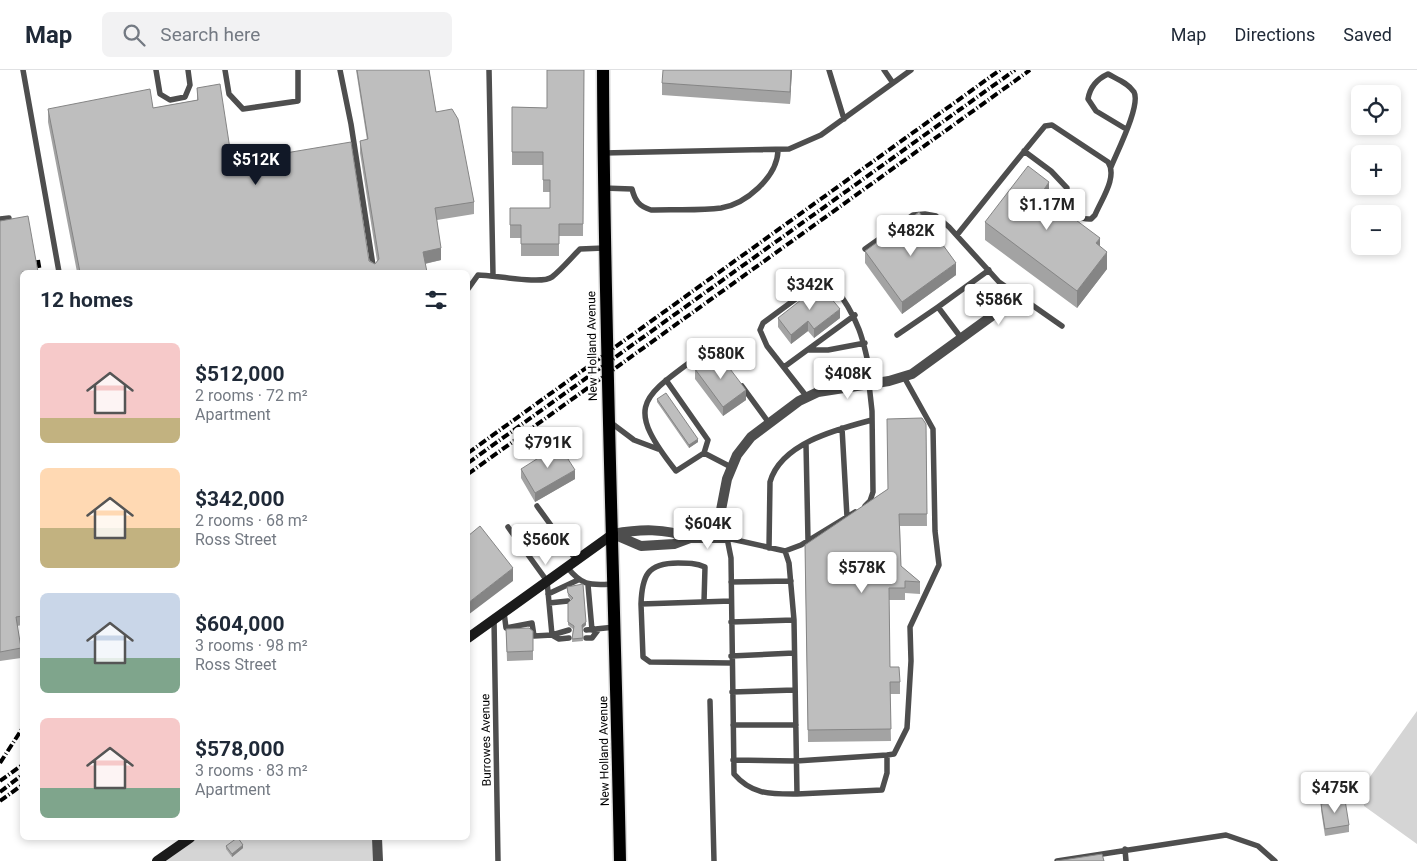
<!DOCTYPE html>
<meta charset="utf-8">
<style>
:root{--surface:#fff;--page:#f2f2f3;--text:#1f2937;--muted:#747a83;--line:#e0e1e3;--accent:#111827}
body{margin:0;font-family:Roboto,sans-serif;background:var(--page);color:var(--text);height:100vh;display:flex;flex-direction:column;font-size:19px;white-space:nowrap}
*{box-sizing:border-box;margin:0}
p{font-size:16px;color:var(--muted)}
.icon{flex:none;width:28px;height:28px;fill:none;stroke:currentColor;stroke-width:2;stroke-linecap:round;stroke-linejoin:round}
.map{position:relative;flex:1;overflow:hidden}
.panel{position:absolute;left:20px;top:200px;width:450px;height:570px;display:flex;flex-direction:column;background:var(--surface);border-radius:8px;box-shadow:0 2px 8px #0003}
.panel>*{flex:none}
.buttons{position:absolute;left:1351px;top:15px;display:grid;gap:10px}
.buttons a{display:grid;place-items:center;width:50px;height:50px;border-radius:8px;background:var(--surface);box-shadow:0 2px 8px #0003;font-size:25px}
.price{position:absolute;translate:-50% -42px;padding:0 11px;border-radius:5px;background:#fff;color:#222;font-size:16px;line-height:32px;filter:drop-shadow(0 1px 2px #0008)}
.price::after{content:'';position:absolute;left:50%;top:30px;width:15px;height:11px;margin-left:-8px;background:inherit;clip-path:polygon(0 0,100% 0,50% 100%)}
.price.on{background:var(--accent);color:#fff}
ul{padding:0;list-style:none}
li{display:flex;align-items:center;gap:15px;height:125px;padding:0 20px}
li span{display:grid;place-items:center;flex:none;width:140px;height:100px;border-radius:8px;color:#555}
li>.icon{margin-inline-start:auto}
span .icon{width:60px;height:60px;fill:#fffc;stroke-width:1}
li b{font-size:21px}
h2{display:flex;justify-content:space-between;align-items:center;height:60px;padding:0 20px;font-size:21px}
header{display:flex;align-items:center;gap:30px;box-sizing:border-box;height:70px;padding:0 25px;background:var(--surface);border-bottom:1px solid var(--line)}
header strong{font-size:24px}
nav{display:flex;gap:28px;margin-inline-start:auto;font-size:18px}
.search{width:350px;height:45px;background:var(--page);display:flex;align-items:center;gap:12px;box-sizing:border-box;padding:0 18px;border-radius:8px;color:var(--muted);font-size:19px}
.map>svg:first-child{display:block}
.green{fill:#d5d5d5}
.lines{fill:none;stroke-linecap:round;stroke-linejoin:round}
.primary-casing{stroke:#dbdbdb;stroke-width:15}
.lane{stroke:#4e4e4e;stroke-width:5.5}
.street{stroke:#4e4e4e;stroke-width:10}
.secondary{stroke:#1b1b1b;stroke-width:10}
.primary{stroke:#000;stroke-width:12}
.rail{stroke:#000;stroke-width:4;stroke-dasharray:8 2.5 1 2.5;stroke-linecap:butt}
.wall{fill:#a3a3a3}
.shaded-wall{fill:#858585}
.building{fill:#bebebe;stroke:#858585}
.labels{text-anchor:middle;dominant-baseline:central;stroke-width:4.5;stroke-linejoin:round;paint-order:stroke}
.street-label{font-size:12px;fill:#000;stroke:#fff}
</style>
<header>
<strong>Map</strong>
<div class="search"><svg class="icon" aria-label="search" viewBox="0 0 24 24"><circle cx="10" cy="10" r="6"/><path d="M15 15l6 6"/></svg>Search here</div>
<nav><a>Map</a><a>Directions</a><a>Saved</a></nav>
</header>
<div class="map">
<svg width="1417" height="791" viewBox="0 0 1417 791">
<rect width="100%" height="100%" fill="#fff"/>
<path class="green" d="M1417,641v133l-53,-38 -2,-18z
M190,768h187l1,23h-221z"/>
<g class="lines">
<defs>
<path id="primary" d="M603,0c1,264 12,527 17,791"/>
</defs>
<use href="#primary" class="primary-casing"/>
<path class="lane" d="M23,0l36,202
M156,0l4,24 10,6 15,-3 5,-12 -2,-15
M225,0l4,24 14,15 55,-8v-31
M340,0l11,54 23,148
M489,0l4,205
M829,0l15,49
M884,0l9,13
M603,83l186,-4 32,-14 90,-65
M1111,97c6,-15 30,-62 23,-75 -6,-9 -17,-13 -26,-18 -11,5 -18,13 -20,25l8,12 30,18
M603,118l29,1c3,12 7,17 19,21 23,-1 48,1 70,-2 25,-4 56,-31 57,-57
M0,149l9,-1
M957,165c29,-36 58,-73 88,-109l7,-1 56,37c10,15 -7,38 -13,53l-4,4c-10,1 -21,-6 -25,-15l1,-16 -16,-17 -27,-20
M865,179l48,-34 12,-1 11,2 13,11 50,55 63,44
M468,219l10,-14c16,0 64,10 74,2 10,-8 19,-19 28,-28l24,-1
M938,237l51,-37
M897,265l41,-28 24,32
M808,280h20l37,-7
M722,289l-14,-6 -7,1c-59,44 -78,50 -25,117l28,-18 27,14
M784,297l71,-52
M666,310l42,60 -4,13
M742,316l27,37
M807,327l-40,-51 -7,-16 3,-7 57,-42 6,-2 5,3c28,36 33,57 41,101
M610,352l24,18 24,9
M842,358l5,89
M806,374l2,96
M537,436l39,54
M865,436l5,-5 3,-9 -1,-81 -3,-27
M508,457l39,54 5,54
M769,478l1,-66c11,-39 68,-53 102,-62
M785,481l4,12 5,57 3,174c-26,0 -45,1 -63,-20l-3,-216 -4,-20 58,13 16,-6 54,-33
M567,497c16,20 23,18 47,17
M731,512l60,-1
M588,515l4,45
M548,524l30,-14
M731,531l-90,3 2,53 7,5 81,1
M549,533l19,-2
M641,534c1,-28 6,-41 37,-41 10,0 18,0 27,4l-1,35
M504,542l2,16 26,-5 2,13 18,-1 17,-5
M494,549l4,242
M731,552l63,-2
M586,560l29,-3
M552,565l7,4 10,-1
M586,568h6l6,-8
M731,586l63,-3
M732,622l63,-2
M710,631l4,160
M733,655h63
M733,690l63,1 91,-6 7,-1 13,-26 4,-67 -1,-34 29,-62 -4,-34 -2,-102 -29,-52
M797,724l85,-4 5,-17v-18
M1125,779l1,12
M1057,791l169,-26 32,11 17,15"/>
<path class="street" d="M613,464l28,12 33,-2 16,-6h37l-6,-28 6,-31 10,-24 14,-18 48,-36 19,-9 71,-11 23,-7 84,-61 17,-22
M613,464c27,-5 52,-6 77,4
M377,768l1,23"/>
<path class="secondary" d="M468,568l145,-104
M157,791l33,-23"/>
<use href="#primary" class="primary"/>
<path class="rail" d="M38,190l2,12
M468,383l532,-383
M468,393l547,-393
M468,404l562,-404
M0,693l22,-34
M0,711l22,-16
M0,722l22,-17
M0,731l22,-16"/>
</g>
<path class="wall" d="M356,0h73l7,42 38,90v12l-37,6 4,40 -16,4 2,8h-350l-29,-150v-13l105,-1 44,-8v-12l35,74 143,102 2,-3 -17,-108v-12l7,-1z
M584,0l-1,166h-24v20h-38v-18h-11v-30h40v-16h-7v-27h-31v-58l35,1z
M792,0l-2,34 -128,-9v-12z
M1049,130l58,69 -30,39 -92,-68v-18z
M0,151l22,51v353l-5,1 4,22v10l-21,3z
M865,181l91,24 -54,39 -37,-51z
M778,248h62l-26,20 -6,-7 -17,13 -13,-17z
M695,299l51,31 -23,16 -28,-37z
M657,329l41,43 -9,6 -32,-46z
M926,354l1,102h-27l1,40 19,16v12l-15,-1v7h-16l1,67 10,15v12h-10l1,47 -83,1 -3,-197 83,-56z
M521,399l54,10 -40,23 -14,-24z
M567,517l19,38 -4,3 1,13 -11,1 1,-13 -5,-4v-22l3,-3 -3,-4z
M506,559l27,2v29l-26,1z
M1321,734l28,21v7l-24,4 -4,-26z
M226,776l17,2 -11,9 -6,-8z"/>
<path class="shaded-wall" d="M791,0h1l-2,34v-12z
M1049,112v18l-8,-6z
M1100,168v17l-4,-12z
M441,178v12l-18,4v-12z
M1107,182v17l-30,39v-17z
M956,193v12l-54,39v-12z
M840,239v9l-26,20v-9z
M808,251v10l-17,13v-9z
M746,320v10l-23,16v-9z
M698,369v3l-9,6v-3z
M575,400v9l-40,23v-9z
M513,498v13l-45,34v-12z
M586,552v3l-4,4v-4z
M243,775v3l-11,9v-3z"/>
<path class="building" d="M357,0h72l7,42 16,-3 6,10 16,83 -39,6 6,40 -18,4 4,20h-347l-32,-163 102,-20 3,19 45,-8 -1,-12 23,-4 12,78 119,-20 18,119 6,3 4,-5 -19,-118 8,-2z
M547,0h37l-1,154h-24v20h-38v-19h-11v-17h40v-28h-7v-28h-31v-45l35,1z
M663,0h128l-1,22 -128,-9z
M1028,96l21,16 -8,12 59,44 -4,5 11,9 -30,39 -92,-69z
M919,142l37,51 -54,39 -37,-51z
M28,146l10,56h-16v344l-6,1 5,31 -21,4v-431z
M820,215l20,24 -26,20 -6,-8 -17,14 -13,-17z
M718,283l28,37 -23,17 -28,-38z
M666,323l32,46 -9,6 -32,-46z
M922,348l4,6 1,90h-28l2,52 19,16 -15,-1v7h-16l1,79h9l1,15h-10l1,47 -83,1 -3,-185 83,-56 -1,-70z
M559,375l16,25 -40,23 -14,-24z
M480,456l33,42 -45,35v-67z
M583,514l3,38 -4,3 1,13 -11,1 2,-13 -6,-4v-19l5,-5 -5,-5 -1,-6z
M529,558l4,3v20l-26,1 -1,-23z
M1345,730l4,25 -24,4 -4,-25z
M237,768h1l5,7 -11,9 -6,-8z
M1102,784l2,7h-48z"/>
<g class="labels">
<g class="street-label">
<text transform="translate(592 276) rotate(-91)">New Holland Avenue</text>
<text transform="translate(486 670) rotate(-91)">Burrowes Avenue</text>
<text transform="translate(604 681) rotate(-91)">New Holland Avenue</text>
</g>
</g>
</svg>
<div class="buttons">
<a><svg class="icon" aria-label="locate" viewBox="0 0 24 24"><circle cx="12" cy="12" r="6"/><path d="M12 2v4M12 18v4M2 12h4M18 12h4"/></svg></a>
<a>+</a>
<a>−</a>
</div>
<b class="price on" style="left:256px;top:116px">$512K</b>
<b class="price" style="left:1047px;top:161px">$1.17M</b>
<b class="price" style="left:911px;top:187px">$482K</b>
<b class="price" style="left:810px;top:241px">$342K</b>
<b class="price" style="left:999px;top:256px">$586K</b>
<b class="price" style="left:721px;top:310px">$580K</b>
<b class="price" style="left:848px;top:330px">$408K</b>
<b class="price" style="left:548px;top:399px">$791K</b>
<b class="price" style="left:708px;top:480px">$604K</b>
<b class="price" style="left:546px;top:496px">$560K</b>
<b class="price" style="left:862px;top:524px">$578K</b>
<b class="price" style="left:1335px;top:744px">$475K</b>
<section class="panel">
<h2>12 homes<svg class="icon" aria-label="filters" viewBox="0 0 24 24"><path d="M4 7h16M4 17h16"/><circle cx="9" cy="7" r="2"/><circle cx="15" cy="17" r="2"/></svg></h2>
<ul>
<li><span style="background:linear-gradient(#f6c9c9 75%,#c2b280 0)"><svg class="icon" aria-label="home" viewBox="0 0 24 24"><path d="M3 11l9-7 9 7M6 9v11h12V9"/></svg></span><div><b>$512,000</b><p>2 rooms · 72 m²</p><p>Apartment</p></div></li>
<li><span style="background:linear-gradient(#ffd9b3 60%,#c2b280 0)"><svg class="icon" aria-label="home" viewBox="0 0 24 24"><path d="M3 11l9-7 9 7M6 9v11h12V9"/></svg></span><div><b>$342,000</b><p>2 rooms · 68 m²</p><p>Ross Street</p></div></li>
<li><span style="background:linear-gradient(#c9d6e8 65%,#7fa58c 0)"><svg class="icon" aria-label="home" viewBox="0 0 24 24"><path d="M3 11l9-7 9 7M6 9v11h12V9"/></svg></span><div><b>$604,000</b><p>3 rooms · 98 m²</p><p>Ross Street</p></div></li>
<li><span style="background:linear-gradient(#f6c9c9 70%,#7fa58c 0)"><svg class="icon" aria-label="home" viewBox="0 0 24 24"><path d="M3 11l9-7 9 7M6 9v11h12V9"/></svg></span><div><b>$578,000</b><p>3 rooms · 83 m²</p><p>Apartment</p></div></li>
</ul>
</section>
</div>
